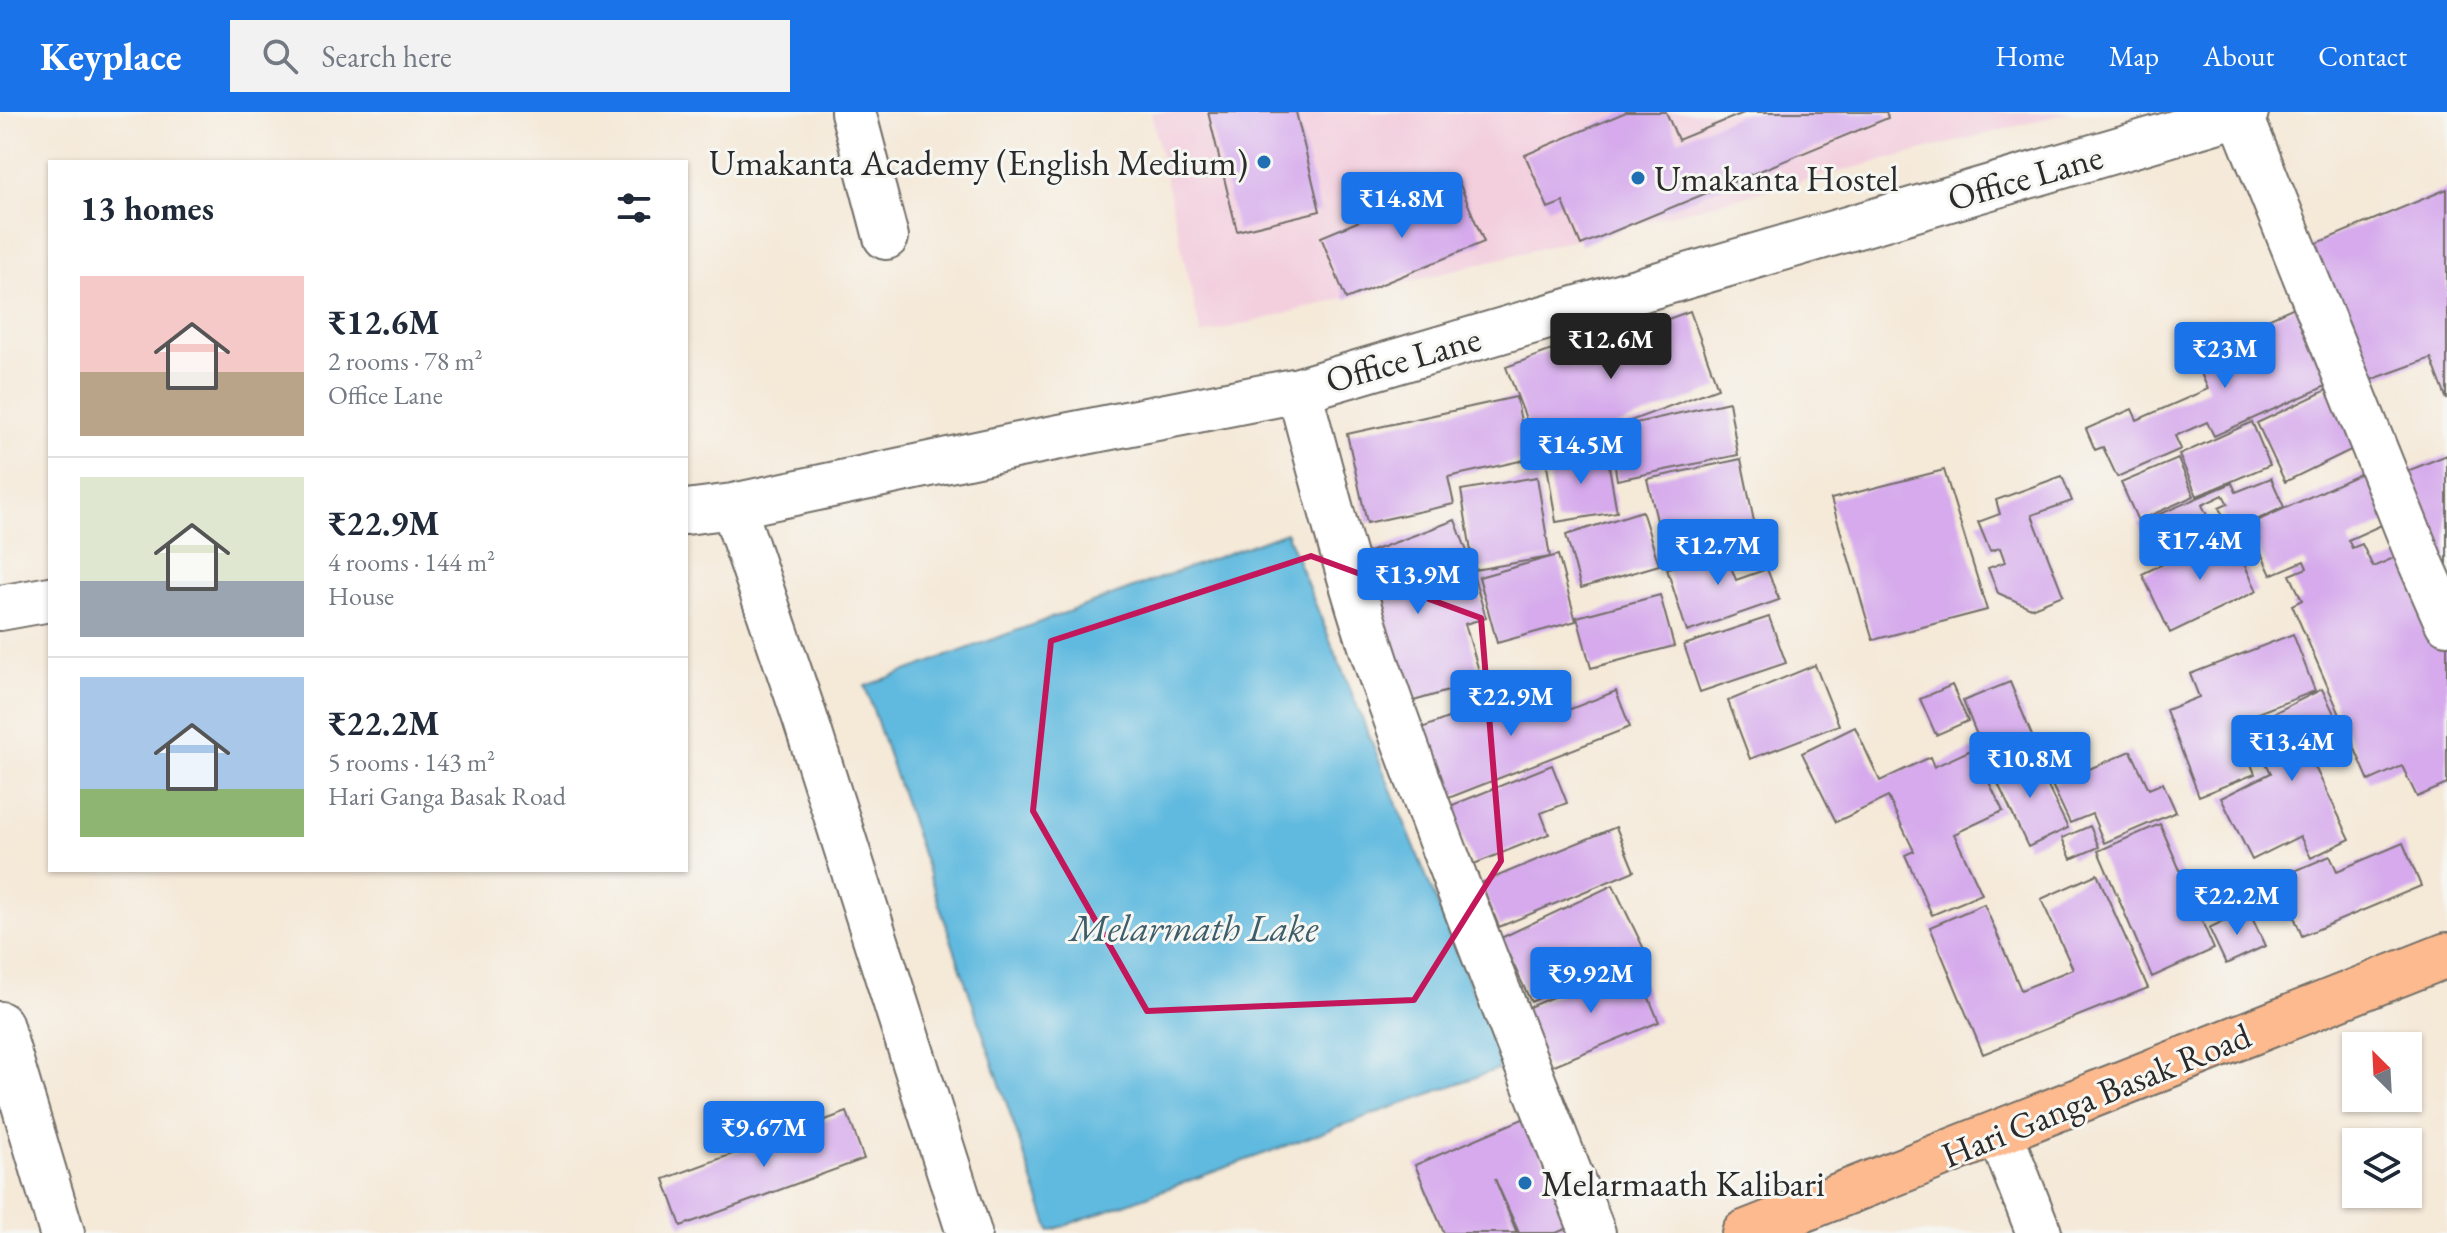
<!DOCTYPE html>
<meta charset="utf-8">
<style>
:root{--surface:#fff;--page:#f2f2f3;--text:#1f2937;--muted:#747a83;--line:#e0e1e3;--accent:#1a73e8}
body{margin:0;font-family:"EB Garamond",serif;background:var(--page);color:var(--text);height:100vh;display:flex;flex-direction:column;font-size:30px;white-space:nowrap}
*{box-sizing:border-box;margin:0}
p{font-size:26px;color:var(--muted)}
.icon{flex:none;width:44px;height:44px;fill:none;stroke:currentColor;stroke-width:2;stroke-linecap:round;stroke-linejoin:round}
.map{position:relative;flex:1;overflow:hidden}
.panel{position:absolute;left:48px;top:48px;width:640px;height:712px;display:flex;flex-direction:column;background:var(--surface);border-radius:0px;box-shadow:0 2px 6px #0004}
.panel>*{flex:none}
.needle{width:52px;rotate:336deg}
.fabs{position:absolute;left:2342px;top:920px;display:grid;gap:16px}
.fabs a{display:grid;place-items:center;width:80px;height:80px;border-radius:0px;background:var(--surface);box-shadow:0 2px 6px #0004;font-size:40px}
.price{position:absolute;translate:-50% -68px;padding:0 18px;border-radius:8px;background:var(--accent);color:#fff;font-size:26px;line-height:52px;filter:drop-shadow(0 2px 4px #0008)}
.price::after{content:'';position:absolute;left:50%;top:48px;width:24px;height:18px;margin-left:-12px;background:inherit;clip-path:polygon(0 0,100% 0,50% 100%)}
.price.on{background:#222;color:#fff}
ul{padding:0;list-style:none}
li{display:flex;align-items:center;gap:24px;height:200px;padding:0 32px}
li+li{border-top:2px solid var(--line)}
li span{display:grid;place-items:center;flex:none;width:224px;height:160px;border-radius:0px;color:#555}
li>.icon{margin-inline-start:auto}
span .icon{width:96px;height:96px;fill:#fffc;stroke-width:1}
li b{font-size:34px}
h2{display:flex;justify-content:space-between;align-items:center;height:96px;padding:0 32px;font-size:34px}
header{display:flex;align-items:center;gap:48px;box-sizing:border-box;height:112px;padding:0 40px;background:var(--accent);color:#fff}
header strong{font-size:38px}
nav{display:flex;gap:44px;margin-inline-start:auto;font-size:28px}
.search{width:560px;height:72px;background:var(--page);display:flex;align-items:center;gap:20px;box-sizing:border-box;padding:0 28px;border-radius:0px;color:var(--muted);font-size:30px}
.map>svg:first-child{display:block}
.built{fill:#f3cfde}
.water{fill:#61badf;stroke:#467285;stroke-width:2}
.building{fill:#d6aaec}
.lines{fill:none;stroke-linecap:round;stroke-linejoin:round}
.minor-casing{stroke:#726e68;stroke-width:48}
.primary-casing{stroke:#726e68;stroke-width:48}
.minor{stroke:#fff;stroke-width:44}
.primary{stroke:#fcba8e;stroke-width:44}
.marked{fill:none;stroke:#c2185b;stroke-width:6;stroke-linejoin:round}
.poi-dot{fill:#1f6fb2;stroke:#f6f6f2;stroke-width:3}
.labels{text-anchor:middle;dominant-baseline:central;stroke-width:6;stroke-linejoin:round;paint-order:stroke}
.poi-label{font-size:36px;fill:#2b2b2b;stroke:#f6f6f2;text-anchor:start}
.street-label{font-size:36px;fill:#2b2b2b;stroke:#f6f6f2}
.water-label{font-size:38px;font-style:italic;fill:#3e5d6a;stroke:#f6f6f2}
</style>
<header>
<strong>Keyplace</strong>
<div class="search"><svg class="icon" aria-label="search" viewBox="0 0 24 24"><circle cx="10" cy="10" r="6"/><path d="M15 15l6 6"/></svg>Search here</div>
<nav><a>Home</a><a>Map</a><a>About</a><a>Contact</a></nav>
</header>
<div class="map">
<svg width="2447" height="1121" viewBox="0 0 2447 1121">
<rect width="100%" height="100%" fill="#f6f6f2"/>
<filter id="ink" filterUnits="userSpaceOnUse"><feTurbulence type="fractalNoise" baseFrequency=".0125" numOctaves="2"/><feDisplacementMap in="SourceGraphic" scale="16" xChannelSelector="R" yChannelSelector="G"/><feConvolveMatrix kernelMatrix="1 2 1 2 8 2 1 2 1" color-interpolation-filters="sRGB"/></filter>
<filter id="wash" filterUnits="userSpaceOnUse"><feTurbulence type="fractalNoise" baseFrequency=".006" numOctaves="4" result="noise"/><feDisplacementMap in="SourceGraphic" scale="32" xChannelSelector="R" yChannelSelector="G"/><feGaussianBlur stdDeviation="1.8" result="paint"/><feColorMatrix in="noise" values="0 0 0 0 0 0 0 0 0 0 0 0 0 0 0 0 0 1.4 0 .05"/><feComposite in="paint" operator="in"/></filter>
<g filter="url(#wash)">
<rect width="100%" height="100%" fill="#f5e9d8"/>
<path class="built" d="M1151,0h921l-871,223z"/>
<path class="water" d="M1286,420l218,535 -454,164 -185,-545z"/>
<g id="blocks">
<path class="building" d="M1208,0h88l24,99 -83,20z
M1626,0h40l12,28 68,-28h140l2,6 -307,127 -18,-43 -15,6 -23,-53z
M1458,68l26,62 -138,57 -25,-62z
M2447,77v211l-16,-42 -66,24 -55,-136z
M2301,192l34,78 -121,54 -7,-14 -32,14 6,13 -64,28 -14,-30 -8,3 -9,-21 46,-20 5,11 71,-31 -16,-36z
M1690,199l28,77 -178,67 -34,-88 76,-28 4,10z
M2333,275l28,58 -76,37 -28,-59z
M1516,285l13,62 -81,18 6,27 -87,19 -20,-89z
M1729,290l9,53 -121,25 -8,-51z
M2252,310l18,43 -73,31 -18,-41z
M1606,337l11,63 -61,10 -10,-63z
M2447,343v138l-47,-119z
M1741,347l14,67 -89,32 -19,-79z
M2178,347l16,37 -56,25 -17,-38z
M2373,356l22,51 -47,21 4,8 10,-4 11,23 32,-14 42,93v138l-30,13 -15,-31 -33,15 -77,-176 10,-5 -12,-25 17,-7 -3,-7 -33,14 -23,-50z
M1944,358l43,140 -114,30 -42,-141z
M2062,364l10,25 -40,14 31,80 -32,13 -33,-15 -10,-25 17,-6 -5,-14 -10,3 -12,-29 22,-8 -4,-14z
M1537,365l13,80 -76,13 -13,-80z
M2271,366l13,29 -53,25 -12,-24 9,-4 -5,-9 -21,10 15,31 -60,26 -18,-39 93,-40 4,9z
M1642,399l17,54 -78,23 -15,-53z
M1455,408l13,34 -98,38 100,-28 16,54 -21,6 17,57 -99,29 -35,-150z
M2229,420l28,59 -87,42 -28,-59z
M1742,424l7,15 -21,8 8,21 31,-11 12,31 -92,32 -20,-63z
M1558,443l18,66 -79,22 -18,-66z
M1660,483l14,51 -83,22 -14,-51z
M1769,505l17,46 -86,29 -16,-47z
M2293,522l22,57 -81,31 21,52 -56,22 -33,-86 33,-13 -9,-23z
M1815,553l24,60 -89,34 -22,-58z
M2010,570l27,66 -47,19 -27,-66z
M1536,572l12,34 68,-27 14,36 -189,74 -27,-70z
M1952,573l16,36 -32,14 -16,-36z
M2322,577l26,53 -36,19 38,78 -39,19 -11,-22 -48,24 -31,-62 50,-25 -18,-36 24,-12 -5,-11z
M1855,615l25,54 50,-24 4,10 39,-18 30,62 -49,23 28,60 -50,21 -27,-60 9,-4 -26,-54 -52,25 -34,-69z
M2131,639l18,38 14,-6 13,29 -72,31 -12,-29 -22,9 -18,-38z
M2031,640l37,76 -40,19 -36,-76z
M1552,653l15,38 -26,10 8,21 -75,30 -24,-58z
M2160,712l54,125 -62,28 -54,-126z
M2090,714l9,21 -28,12 -9,-21z
M1616,715l18,44 -135,56 -18,-44z
M2403,731l18,43 -119,50 -24,-58 52,-22 7,15z
M2097,762l51,114 -165,66 -53,-127 54,-23 37,86 52,-21 -32,-70z
M1613,773l31,64 -113,53 -30,-64z
M2248,797l17,37 -39,18 -17,-36z
M1634,850l25,60 -112,46 -25,-58z
M847,1000l17,47 -183,67 -17,-47z
M1525,1006l48,108 -17,7h-37l-24,-54 22,54h-73l-29,-68z"/>
</g>
</g>
<g filter="url(#ink)">
<use href="#blocks" fill-opacity="0" stroke="#726e68" stroke-width="2"/>
<g class="lines">
<defs>
<path id="minor" d="M853,0l33,125
M2240,2l180,447 27,61
M1299,278c26,98 51,196 84,292 65,185 138,368 210,551
M733,394l72,212 164,515
M686,400l47,-6 281,-60 285,-56 947,-278
M0,496l50,-9
M0,912l62,209
M2000,1021l39,100"/>
<path id="primary" d="M1744,1121l703,-278"/>
</defs>
<use href="#minor" class="minor-casing"/>
<use href="#primary" class="primary-casing"/>
<use href="#minor" class="minor"/>
<use href="#primary" class="primary"/>
</g>
</g>
<path class="marked" d="M1311,444l170,62 20,243 -87,139 -267,11 -114,-200 18,-170z"/>
<g class="poi-dot">
<circle cx="1264" cy="50" r="8"/>
<circle cx="1638" cy="66" r="8"/>
<circle cx="1525" cy="1071" r="8"/>
</g>
<g class="labels">
<g class="poi-label">
<text x="1248" y="50" text-anchor="end">Umakanta Academy (English Medium)</text>
<text x="1654" y="66">Umakanta Hostel</text>
<text x="1541" y="1071">Melarmaath Kalibari</text>
</g>
<g class="street-label">
<text transform="translate(2025 65) rotate(-16)">Office Lane</text>
<text transform="translate(1403 247) rotate(-16)">Office Lane</text>
<text transform="translate(2096 983) rotate(-22)">Hari Ganga Basak Road</text>
</g>
<g class="water-label">
<text x="1194" y="815">Melarmath Lake</text>
</g>
</g>
</svg>
<div class="fabs">
<a><svg class="needle" viewBox="-14 -14 28 28"><path d="M0-13l5 13h-10z" fill="#e53935"/><path d="M0 13l5-13h-10z" fill="#747a83"/></svg></a>
<a><svg class="icon" aria-label="layers" viewBox="0 0 24 24"><path d="M12 4l9 5-9 5-9-5zM3 14l9 5 9-5"/></svg></a>
</div>
<b class="price" style="left:1402px;top:128px">₹14.8M</b>
<b class="price on" style="left:1611px;top:269px">₹12.6M</b>
<b class="price" style="left:2225px;top:278px">₹23M</b>
<b class="price" style="left:1581px;top:374px">₹14.5M</b>
<b class="price" style="left:2200px;top:470px">₹17.4M</b>
<b class="price" style="left:1718px;top:475px">₹12.7M</b>
<b class="price" style="left:1418px;top:504px">₹13.9M</b>
<b class="price" style="left:1511px;top:626px">₹22.9M</b>
<b class="price" style="left:2292px;top:671px">₹13.4M</b>
<b class="price" style="left:2030px;top:688px">₹10.8M</b>
<b class="price" style="left:2237px;top:825px">₹22.2M</b>
<b class="price" style="left:1591px;top:903px">₹9.92M</b>
<b class="price" style="left:764px;top:1057px">₹9.67M</b>
<section class="panel">
<h2>13 homes<svg class="icon" aria-label="filters" viewBox="0 0 24 24"><path d="M4 7h16M4 17h16"/><circle cx="9" cy="7" r="2"/><circle cx="15" cy="17" r="2"/></svg></h2>
<ul>
<li><span style="background:linear-gradient(#f6c9c9 60%,#b9a48a 0)"><svg class="icon" aria-label="home" viewBox="0 0 24 24"><path d="M3 11l9-7 9 7M6 9v11h12V9"/></svg></span><div><b>₹12.6M</b><p>2 rooms · 78 m²</p><p>Office Lane</p></div></li>
<li><span style="background:linear-gradient(#dfe7d0 65%,#9aa5b1 0)"><svg class="icon" aria-label="home" viewBox="0 0 24 24"><path d="M3 11l9-7 9 7M6 9v11h12V9"/></svg></span><div><b>₹22.9M</b><p>4 rooms · 144 m²</p><p>House</p></div></li>
<li><span style="background:linear-gradient(#a9c7e8 70%,#8fb573 0)"><svg class="icon" aria-label="home" viewBox="0 0 24 24"><path d="M3 11l9-7 9 7M6 9v11h12V9"/></svg></span><div><b>₹22.2M</b><p>5 rooms · 143 m²</p><p>Hari Ganga Basak Road</p></div></li>
</ul>
</section>
</div>
